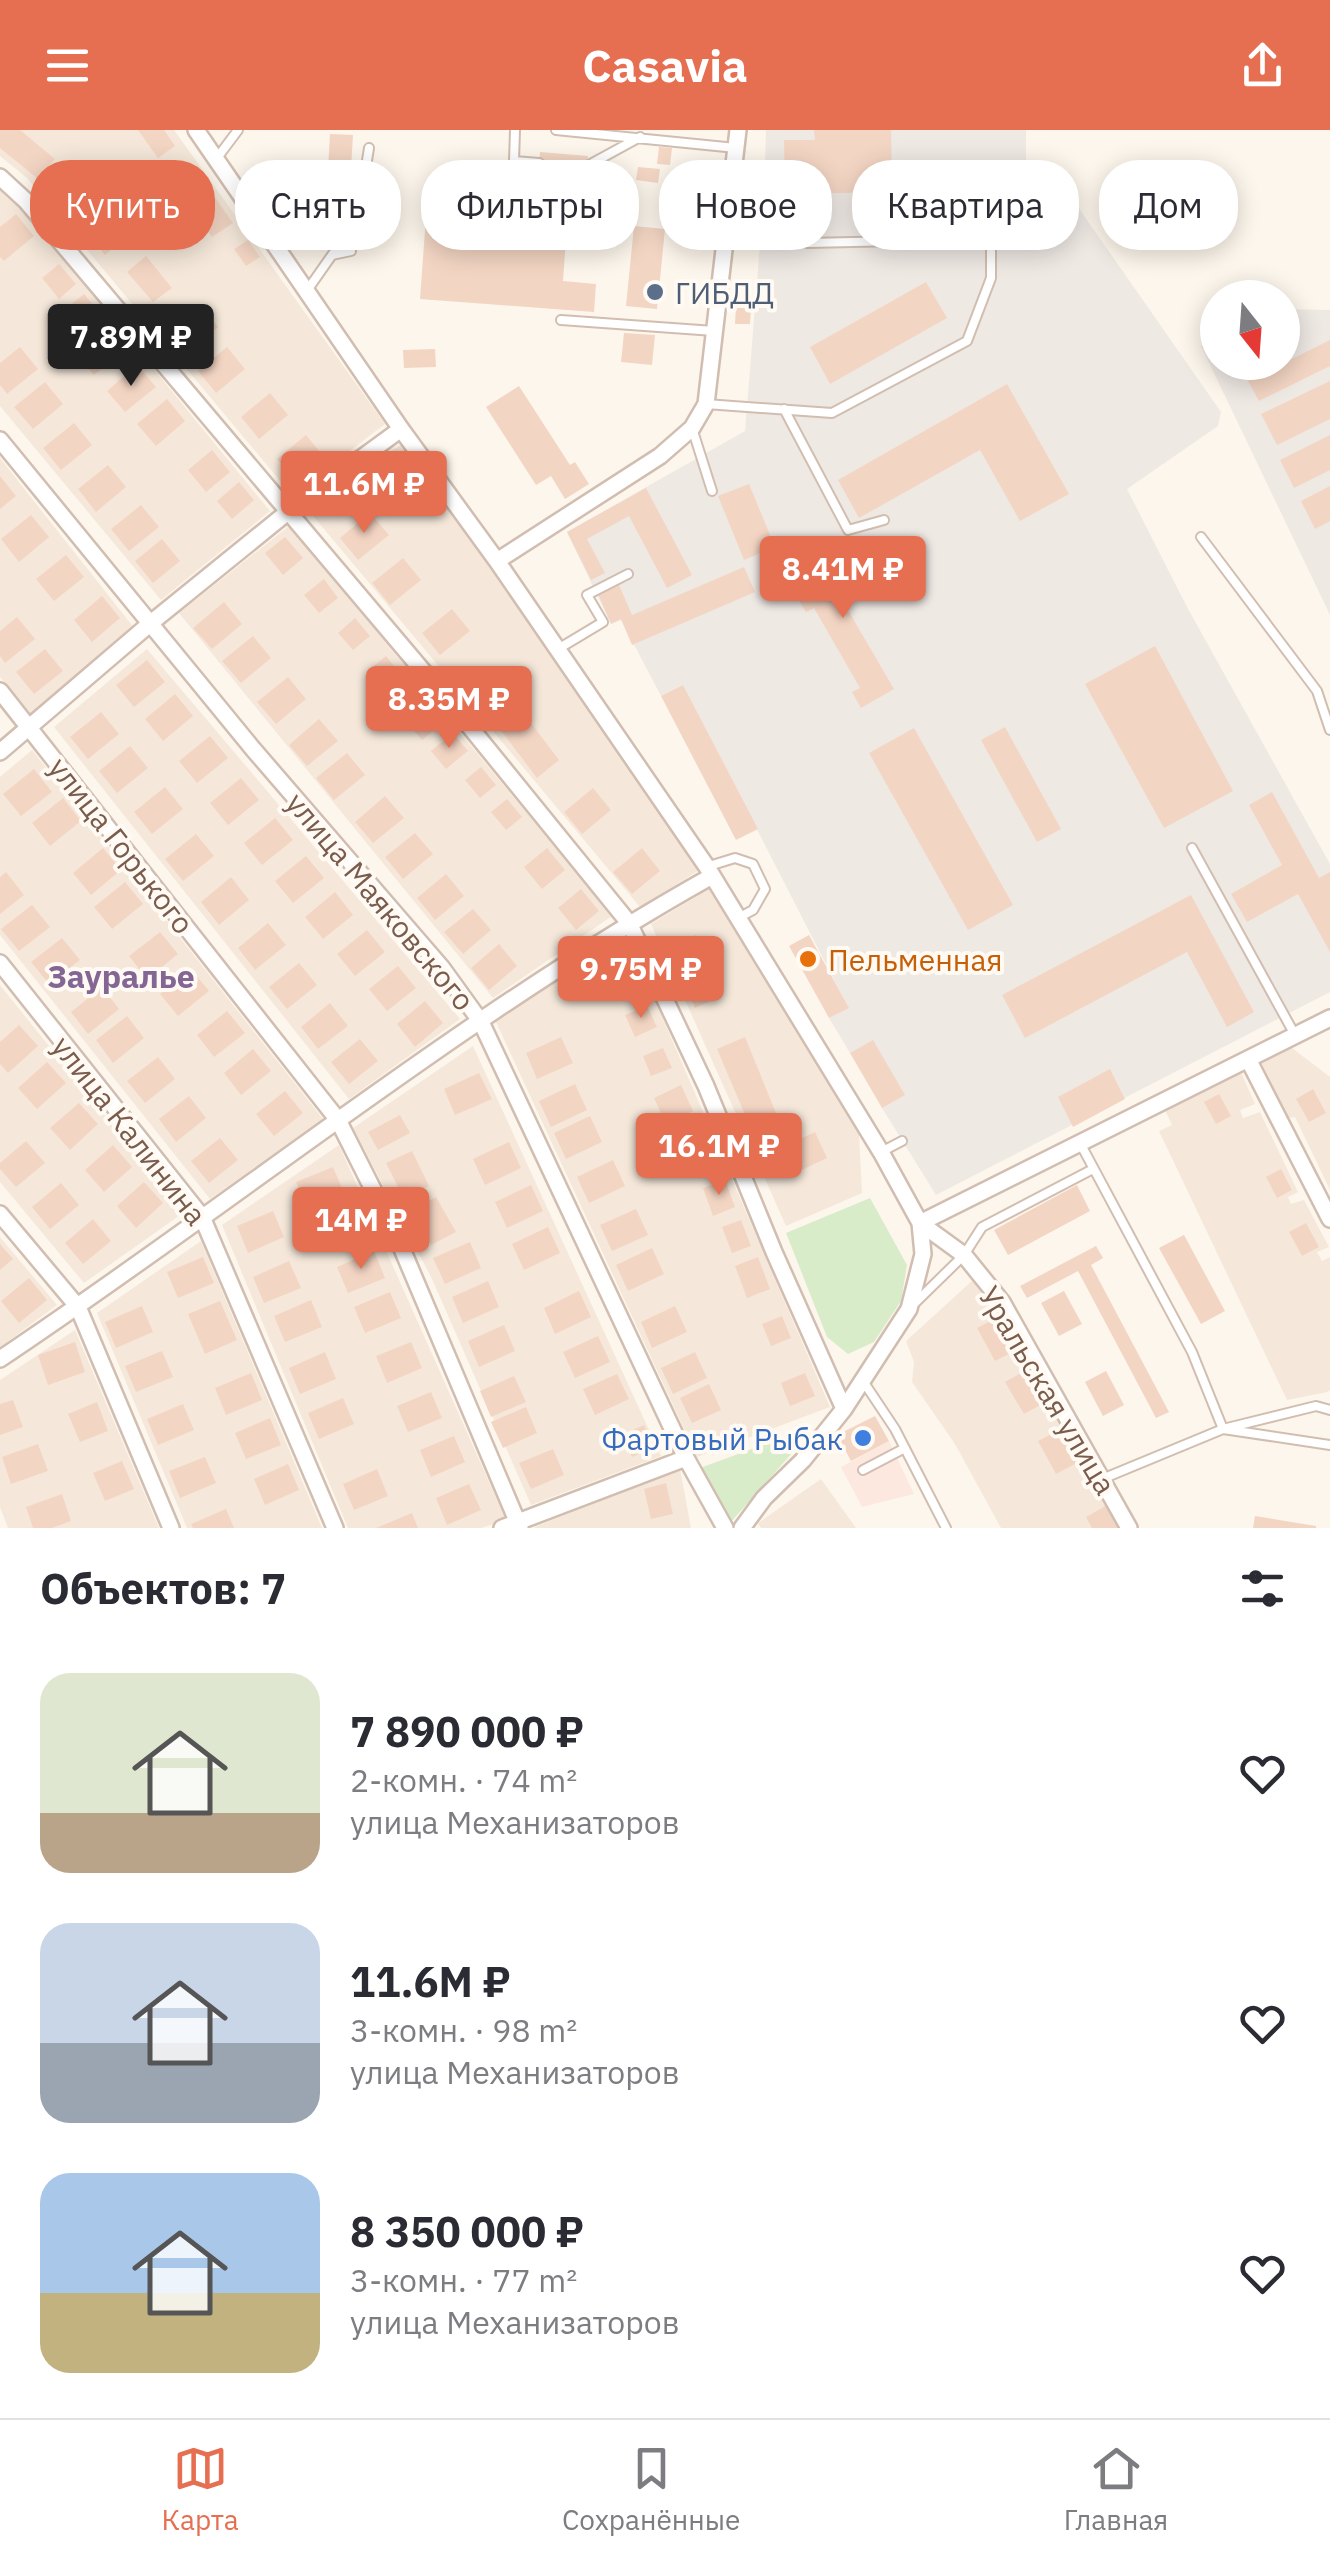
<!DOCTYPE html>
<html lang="ru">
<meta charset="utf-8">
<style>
:root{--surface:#fff;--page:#f2f2f3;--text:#2b2b33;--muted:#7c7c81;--line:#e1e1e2;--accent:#e76f51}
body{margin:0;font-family:"IBM Plex Sans",sans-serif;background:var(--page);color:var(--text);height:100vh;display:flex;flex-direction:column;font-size:38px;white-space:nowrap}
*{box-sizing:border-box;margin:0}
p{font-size:32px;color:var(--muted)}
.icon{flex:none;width:55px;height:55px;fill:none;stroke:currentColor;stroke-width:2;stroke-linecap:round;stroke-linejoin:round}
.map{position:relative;height:1398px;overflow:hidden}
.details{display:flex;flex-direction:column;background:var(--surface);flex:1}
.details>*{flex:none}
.banner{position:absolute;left:30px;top:30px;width:1270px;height:90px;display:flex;gap:20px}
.needle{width:65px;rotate:163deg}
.buttons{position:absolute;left:1200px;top:150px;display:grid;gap:20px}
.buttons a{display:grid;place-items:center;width:100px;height:100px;border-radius:50%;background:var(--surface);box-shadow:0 5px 25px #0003;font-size:50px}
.price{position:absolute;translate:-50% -85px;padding:0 22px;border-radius:10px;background:var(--accent);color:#fff;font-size:32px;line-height:65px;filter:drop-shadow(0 2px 5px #0008)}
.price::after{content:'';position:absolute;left:50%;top:60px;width:30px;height:22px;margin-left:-15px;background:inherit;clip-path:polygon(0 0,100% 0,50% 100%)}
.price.current{background:#222;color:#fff}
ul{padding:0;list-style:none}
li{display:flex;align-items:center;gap:30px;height:250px;padding:0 40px}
li span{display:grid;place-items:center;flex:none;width:280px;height:200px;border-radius:30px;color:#555}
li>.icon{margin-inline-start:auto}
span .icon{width:120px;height:120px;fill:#fffc;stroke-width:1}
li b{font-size:42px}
h2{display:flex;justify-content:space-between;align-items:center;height:120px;padding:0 40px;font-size:42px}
.pill{padding:0 35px;border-radius:40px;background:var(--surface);box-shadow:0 5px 25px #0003;font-size:35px;line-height:90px}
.pill.current{background:var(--accent);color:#fff}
header{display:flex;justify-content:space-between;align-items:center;height:130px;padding:0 40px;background:var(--accent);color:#fff;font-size:45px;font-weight:800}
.dock{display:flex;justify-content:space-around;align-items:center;height:140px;border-top:2px solid var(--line);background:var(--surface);font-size:28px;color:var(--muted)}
.dock a{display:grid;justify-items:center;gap:5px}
.dock .current{color:var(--accent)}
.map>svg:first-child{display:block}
.residential{fill:#f5e8da}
.commercial{fill:#fde8e0}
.industrial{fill:#efe9e4}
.green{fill:#d8ecc9}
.building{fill:#f3d5c3}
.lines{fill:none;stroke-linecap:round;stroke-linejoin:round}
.service-casing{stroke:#d1beb0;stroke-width:12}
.minor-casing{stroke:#d1beb0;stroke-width:20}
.service{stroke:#fff;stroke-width:8}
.minor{stroke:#fff;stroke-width:15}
.service-dot{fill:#5c6f8a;stroke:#fffaf3;stroke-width:4}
.food-dot{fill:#e8710a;stroke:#fffaf3;stroke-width:4}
.shop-dot{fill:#3f7fe0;stroke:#fffaf3;stroke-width:4}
.labels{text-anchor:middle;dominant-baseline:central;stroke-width:8;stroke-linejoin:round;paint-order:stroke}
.service-label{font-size:30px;fill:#4e5e75;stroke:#fffaf3;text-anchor:start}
.street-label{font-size:30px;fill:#7a5c4d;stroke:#fffaf3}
.food-label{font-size:30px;fill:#c56008;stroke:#fffaf3;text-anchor:start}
.shop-label{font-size:30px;fill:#366cbe;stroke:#fffaf3;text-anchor:end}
.neighbourhood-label{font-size:32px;font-weight:bold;fill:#846695;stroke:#fffaf3}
</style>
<header><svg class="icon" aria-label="menu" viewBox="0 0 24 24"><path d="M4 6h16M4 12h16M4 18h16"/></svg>Casavia<svg class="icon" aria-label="share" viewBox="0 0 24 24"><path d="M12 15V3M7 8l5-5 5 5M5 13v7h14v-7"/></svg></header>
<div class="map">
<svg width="1330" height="1398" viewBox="0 0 1330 1398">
<rect width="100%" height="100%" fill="#fdf6ec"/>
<path class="residential" d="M0,0h174l211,294 -93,71 -265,-317 -27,-22z
M0,59l22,19 248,303 -109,89 -161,-194z
M403,313l298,426 -61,38 -331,-396z
M0,328l135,171 -103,86 -32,-38z
M289,396l323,390 -119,82 -314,-385z
M147,519l313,370 -111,80 -295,-372z
M32,620l291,369 -113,80 -210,-264v-158z
M709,759l150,245 3,59 -76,33 -135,-302z
M626,803l204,474 -133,50 -201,-435z
M0,855l183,228 -99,70 -84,-101z
M473,916l188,410 -130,49 -99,-226 -79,-151z
M1292,918l38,29v113l-35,-73 -6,1 -28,-56z
M1240,940l15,34 -15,6 3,8 17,-6 38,80 -10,5 3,7 13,-4 25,47 -12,5 5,9 8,-4v133l-3,2 -40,8 -128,-269 13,-6 -8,-17z
M339,1015l167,375 -25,8h-133l-126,-303z
M0,1107l57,68 -57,42z
M201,1111l121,287h-135l-90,-215z
M973,1150l25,30 122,218h-119l-46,-84 -43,-62 2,-20 -8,-21z
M75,1200l84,198h-151l-8,-21v-127z
M680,1339l11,59h-156v-1z
M821,1349l35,49h-95l-3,-5z"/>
<path class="commercial" d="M889,1311l25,53 -52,13 -21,-40z"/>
<path class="industrial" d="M766,0h260v59l38,-2 157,225 -3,14 -91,63 60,118 143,257v128l-394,203 -54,-87 -9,-67 -23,12 -21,-35 19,-11 -165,-322 -22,11 -40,-76 -10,4 -44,-92 178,-101 19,-236z
M1283,179l47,1v305l-129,-269 16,-8 1,24h64z"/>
<path class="green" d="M870,1068l37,67 -6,36 -27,41 -26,12 -21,-17 -41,-104z
M787,1306l6,16 -64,72 -29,-56z"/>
<path class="building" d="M0,0h20l35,29 -17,20 -38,-31z
M138,0h26l11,16 -17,12z
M814,0h77l1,62 -107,2 -1,-54h31z
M330,4l23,1 -2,34h-5l-4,55 -17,-1z
M659,17l13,1 -2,17 -13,-1z
M540,22l48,4 -4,56 -16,-1 -5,70 33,3 -2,28 -174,-13 9,-123 108,8z
M638,37l22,2 -2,14 -22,-3z
M197,42l36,51 -21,14 -35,-50z
M78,50l48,57 -21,18 -48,-58z
M16,84l18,22 -30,25 -4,-4v-30z
M292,84l9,13 -12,8 -9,-13z
M634,96l31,3 -8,80 -31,-3z
M248,110l12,17 -14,9 -12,-17z
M146,126l26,32 -19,14 -26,-30z
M59,134l17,20 -17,15 -17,-21z
M926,152l21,36 -117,66 -20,-37z
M84,164l18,22 -30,25 -19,-22z
M199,175l19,22 -30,25 -19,-22z
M736,176l15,1 -1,17h-15z
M106,198l18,22 -30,25 -19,-22z
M624,203l31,2 -3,30 -31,-3z
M1330,210v26l-71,35 -11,-20z
M20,217l18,22 -31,25 -7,-9v-22z
M227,217l18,22 -29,24 -18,-22z
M435,219l1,18 -32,1 -1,-18z
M137,235l19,22 -31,25 -18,-21z
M1330,251v38l-53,26 -16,-31z
M45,252l18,22 -30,25 -19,-22z
M1007,254l62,110 -49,27 -40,-71 -121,68 -21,-38z
M519,256l51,79 5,-3 14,22 -24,15 -14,-23 -15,9 -50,-78z
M270,263l18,22 -29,24 -18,-22z
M167,269l18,22 -29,25 -19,-22z
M74,293l18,22 -31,25 -18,-22z
M306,305l18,22 -29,23 -18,-21z
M1330,305v35l-36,18 -14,-28z
M212,320l18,22 -24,20 -18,-22z
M108,335l18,22 -30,25 -18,-23z
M0,346l16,20 -16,13z
M239,352l15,18 -22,19 -15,-18z
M749,354l26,63 -31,13 -26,-64z
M1330,356v35l-15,8 -14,-28z
M646,358l46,87 -25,13 -38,-72 -42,23 18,34 -14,7 -24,-48z
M141,375l18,22 -30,24 -18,-22z
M370,383l19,22 -31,25 -18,-22z
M31,385l18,22 -30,25 -18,-23z
M285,407l18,21 -20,17 -18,-22z
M900,407l9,14 -24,15 -9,-14z
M162,409l18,22 -27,22 -18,-22z
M847,418l18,30 -27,15 56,96 -33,19 -9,-16 8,-4 -46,-80 -8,4 -18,-30z
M66,425l18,22 -30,24 -18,-22z
M403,428l18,22 -31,25 -18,-22z
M744,437l11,25 -123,53 -11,-26 -10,5 -13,-30 21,-9 13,30z
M324,449l14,19 -19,15 -15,-18z
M102,466l18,22 -28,24 -18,-22z
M224,472l18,22 -30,25 -19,-21z
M452,479l18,22 -30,24 -18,-22z
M17,487l18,22 -30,24 -5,-7v-25z
M355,488l15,18 -17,14 -15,-17z
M253,506l18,22 -30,25 -19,-22z
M1155,516l78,145 -69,37 -79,-144z
M45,519l18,22 -29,23 -18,-22z
M386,526l12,15 -17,14 -12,-15z
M147,530l18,22 -31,25 -18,-22z
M288,547l18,22 -30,25 -19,-22z
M683,555l75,144 -22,11 -75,-144z
M506,560l53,70 -22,18 -53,-70z
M175,564l18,22 -30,25 -18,-22z
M425,570l18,22 -21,18 -19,-22z
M101,582l18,22 -31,25 -18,-22z
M319,589l19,22 -31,25 -18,-21z
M1005,597l56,102 -24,13 -56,-102z
M914,598l99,177 -45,25 -99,-177z
M453,603l15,18 -22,18 -15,-18z
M210,606l18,22 -31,25 -18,-22z
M130,616l18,22 -31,25 -18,-22z
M347,623l18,22 -31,25 -18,-22z
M481,637l15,18 -16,13 -15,-18z
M34,639l18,23 -31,24 -18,-22z
M241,648l18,22 -31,25 -18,-22z
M165,657l18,22 -31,25 -18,-22z
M593,658l18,22 -29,24 -18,-22z
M1272,662l47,86 11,-6v80l-32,-58 -51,28 -16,-28 51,-29 -33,-60z
M385,666l19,22 -31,25 -18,-21z
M63,668l18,23 -31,25 -18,-23z
M507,669l15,18 -16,13 -15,-18z
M275,688l18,22 -31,25 -18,-22z
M415,703l18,21 -30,25 -18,-22z
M196,704l18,22 -31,25 -18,-22z
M103,718l18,22 -30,25 -18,-22z
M547,718l18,22 -23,19 -18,-22z
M642,718l18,23 -28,23 -19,-22z
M306,726l18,22 -31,25 -18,-22z
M6,742l18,23 -24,19v-37z
M446,744l18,22 -29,24 -18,-22z
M231,747l18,23 -30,25 -18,-23z
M125,752l18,22 -31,25 -18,-22z
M581,759l18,22 -23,19 -18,-22z
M335,762l18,23 -30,24 -18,-22z
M1191,765l63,117 -27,15 -40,-75 -162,86 -23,-43z
M32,775l18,22 -31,24 -18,-22z
M473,779l18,21 -28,24 -19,-22z
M268,793l18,22 -31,25 -17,-22z
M367,800l18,22 -30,24 -18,-22z
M160,802l18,22 -31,25 -18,-23z
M696,805l25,61 -26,12 -26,-61z
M809,805l40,73 -20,10 -40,-72z
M62,808l18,22 -31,24 -18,-22z
M499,814l18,22 -28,24 -18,-22z
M620,820l15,30 -29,14 -15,-30z
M299,833l18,22 -30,24 -18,-22z
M398,836l18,22 -29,23 -18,-22z
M191,839l18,22 -31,25 -18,-22z
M102,857l17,22 -31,25 -17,-22z
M425,871l18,22 -28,24 -18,-23z
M330,873l18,23 -30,23 -17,-22z
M647,876l10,21 -22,10 -10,-22z
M227,881l18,22 -31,24 -17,-22z
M127,886l17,22 -31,25 -17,-23z
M19,895l19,21 -30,27 -8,-9v-22z
M561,907l12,26 -36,16 -11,-26z
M745,907l31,76 -27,11 -32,-75z
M360,909l18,22 -29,23 -18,-22z
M873,910l32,55 -23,13 -32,-55z
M663,918l9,20 -21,8 -8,-20z
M253,919l18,22 -30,24 -17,-22z
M158,927l17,22 -30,24 -18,-22z
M47,932l19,21 -29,26 -19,-21z
M1110,939l15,30 -52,28 -15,-30z
M479,943l13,26 -37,16 -11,-26z
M575,954l12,26 -36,17 -12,-26z
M681,955l12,26 -27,13 -12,-26z
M1313,959l13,24 -17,9 -13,-23z
M285,961l18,22 -29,23 -18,-22z
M1219,964l12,22 -15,8 -12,-22z
M189,966l17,22 -30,24 -17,-23z
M79,973l19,21 -28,26 -20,-22z
M400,985l10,18 -32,17 -10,-18z
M590,986l12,26 -36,17 -12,-26z
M815,1002l12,26 -36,17 -12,-26z
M220,1008l18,22 -29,23 -18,-22z
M705,1008l9,22 -22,9 -8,-22z
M26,1011l19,22 -29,24 -16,-18v-6z
M509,1012l12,26 -36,17 -12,-26z
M113,1015l19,22 -28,25 -19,-22z
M412,1021l17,35 -25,13 -18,-36z
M613,1030l12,26 -36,17 -12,-26z
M333,1037l11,26 -37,16 -11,-27z
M1281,1039l11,21 -15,8 -11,-21z
M725,1050l10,27 -22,9 -10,-28z
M144,1052l19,21 -27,25 -19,-22z
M61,1053l18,22 -29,24 -18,-22z
M531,1055l12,26 -36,17 -12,-26z
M1077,1055l13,26 -82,44 -14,-25z
M436,1067l20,35 -25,13 -20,-34z
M355,1071l11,26 -37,16 -11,-26z
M636,1079l12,26 -36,16 -12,-26z
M273,1081l11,26 -36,16 -11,-27z
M93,1089l18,22 -28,23 -18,-21z
M741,1090l10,26 -19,7 -10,-26z
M1306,1093l13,24 -17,9 -13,-24z
M548,1097l12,26 -36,17 -12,-26z
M1184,1105l41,76 -24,13 -42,-76z
M470,1112l11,26 -36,16 -12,-26z
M0,1114l13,15 -13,11z
M1096,1116l7,12 -12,7 78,147 -13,6 -78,-147 -51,27 -7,-12z
M652,1118l12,26 -36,17 -12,-26z
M374,1121l11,27 -37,15 -11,-26z
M203,1127l11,26 -36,15 -11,-26z
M758,1127l12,32 -23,9 -12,-32z
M289,1131l12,27 -37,15 -11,-26z
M29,1148l18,22 -28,23 -18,-22z
M488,1151l11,26 -36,16 -11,-26z
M579,1161l12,26 -36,17 -11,-26z
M1064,1161l18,33 -23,12 -18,-33z
M390,1162l11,26 -36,15 -11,-26z
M311,1170l11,27 -37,15 -11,-26z
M220,1171l17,39 -32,14 -17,-40z
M142,1176l11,26 -37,16 -11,-26z
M675,1176l12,26 -35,16 -11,-26z
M782,1186l9,22 -20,8 -9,-22z
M1000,1186l18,33 -23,12 -18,-33z
M504,1195l11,26 -36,16 -11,-26z
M598,1206l12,26 -35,16 -12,-26z
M75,1212l10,30 -37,13 -10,-30z
M411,1212l11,26 -35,15 -11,-27z
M162,1221l11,26 -37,15 -11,-26z
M325,1222l11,27 -36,15 -11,-26z
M695,1222l12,26 -34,16 -12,-26z
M1028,1239l18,33 -22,12 -19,-32z
M1106,1241l18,34 -21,11 -18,-34z
M251,1243l11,27 -36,15 -11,-27z
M805,1243l10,23 -25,10 -9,-23z
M617,1244l12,25 -34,16 -12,-26z
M514,1246l12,26 -35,15 -11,-26z
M709,1254l12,26 -29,13 -12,-25z
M431,1262l11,26 -34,14 -11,-26z
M343,1268l11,26 -35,15 -11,-26z
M13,1270l10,27 -23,8v-31z
M97,1272l11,29 -28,11 -12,-28z
M183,1274l11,26 -36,15 -11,-26z
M526,1277l11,26 -34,15 -12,-26z
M875,1286l14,25 -38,20 -14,-26z
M270,1288l11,27 -35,14 -11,-26z
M644,1295l11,22 -23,10 -10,-22z
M1061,1299l18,33 -23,12 -18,-33z
M454,1306l11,26 -34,15 -11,-27z
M38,1314l10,27 -37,13 -9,-27z
M553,1319l11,26 -33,14 -12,-26z
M205,1327l11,26 -36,15 -11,-27z
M122,1331l12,28 -29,12 -12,-28z
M288,1334l11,26 -34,15 -11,-26z
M377,1339l11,27 -34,14 -11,-26z
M666,1353l7,31 -22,5 -7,-30z
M469,1354l12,26 -34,15 -11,-27z
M62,1364l9,27 -19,7h-19l-7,-21z
M1109,1374l13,24h-30l-6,-11z
M226,1379l8,19h-41l-2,-4z
M412,1383l6,15h-42z
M1255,1386l61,10v2h-63z"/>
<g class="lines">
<defs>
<path id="service" d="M515,0l-1,31 25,2
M556,0l180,18
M217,28l21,-28
M587,36l53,-29
M332,125l25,-32 12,-75
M306,162l26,-37 19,-4
M561,190l153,11
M706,274l126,9 135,-72 24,-63v-39l-184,4
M784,279l64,121 36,-10
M692,298l20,63
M1201,407l116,154 13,39
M558,519l45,-27 -16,-27 41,-21
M1192,718l103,187
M709,736l26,-8 18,6 12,25 -12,21 -15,8
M1080,1013l112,209 31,77 93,-23 14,4
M881,1022l21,-11
M913,1175l51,-50 18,-28 111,-58
M863,1251l32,48 51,99
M863,1340l42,-22
M1102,1349l121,-50 107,16"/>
<path id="minor" d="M196,0l205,299 96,132 210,306 174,285 39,71 44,32 38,47 127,226
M0,47l26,24 435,515 168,207 77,163 68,166 70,157
M0,310l253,309 189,219 39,54 205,436 39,70
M497,431l163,-105 32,-28 14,-24 32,-274
M0,561l338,429 59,117 123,291
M0,622l152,-130 137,-111 112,-82
M0,833l202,254 133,311
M1248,929l82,160
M0,1084l78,93 93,221
M920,1093l410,-205
M0,1229c238,-159 462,-343 712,-483
M502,1398l184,-70
M742,1398l22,-30 39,-38 41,-51 65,-100 14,-55 -3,-31"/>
</defs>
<use href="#service" class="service-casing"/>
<use href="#minor" class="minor-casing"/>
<use href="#service" class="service"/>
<use href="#minor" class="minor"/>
</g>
<circle class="service-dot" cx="655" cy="162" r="10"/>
<circle class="food-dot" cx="808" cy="829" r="10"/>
<circle class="shop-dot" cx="863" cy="1308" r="10"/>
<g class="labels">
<g class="service-label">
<text x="675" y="162">ГИБДД</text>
</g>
<g class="street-label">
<text transform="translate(122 715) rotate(52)">улица Горького</text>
<text transform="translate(381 771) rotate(50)">улица Маяковского</text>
<text transform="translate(130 1000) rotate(52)">улица Калинина</text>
<text transform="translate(1048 1260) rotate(59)">Уральская улица</text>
</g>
<g class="food-label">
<text x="828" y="829">Пельменная</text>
</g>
<g class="shop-label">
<text x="843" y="1308">Фартовый Рыбак</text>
</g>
<g class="neighbourhood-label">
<text x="121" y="846">Зауралье</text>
</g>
</g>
</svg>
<div class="buttons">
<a><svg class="needle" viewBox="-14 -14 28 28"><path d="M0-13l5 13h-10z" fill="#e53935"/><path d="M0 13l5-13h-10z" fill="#7c7c81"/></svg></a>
</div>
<b class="price current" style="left:131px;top:259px">7.89M ₽</b>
<b class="price" style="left:364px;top:406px">11.6M ₽</b>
<b class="price" style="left:843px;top:491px">8.41M ₽</b>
<b class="price" style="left:449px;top:621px">8.35M ₽</b>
<b class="price" style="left:641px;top:891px">9.75M ₽</b>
<b class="price" style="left:719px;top:1068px">16.1M ₽</b>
<b class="price" style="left:361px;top:1142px">14M ₽</b>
<div class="banner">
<a class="pill current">Купить</a>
<a class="pill">Снять</a>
<a class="pill">Фильтры</a>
<a class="pill">Новое</a>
<a class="pill">Квартира</a>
<a class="pill">Дом</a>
</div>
</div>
<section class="details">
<h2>Объектов: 7<svg class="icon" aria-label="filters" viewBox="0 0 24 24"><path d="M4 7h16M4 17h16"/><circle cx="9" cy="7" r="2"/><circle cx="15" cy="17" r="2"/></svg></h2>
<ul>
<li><span style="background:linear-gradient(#dfe7d0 70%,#b9a48a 0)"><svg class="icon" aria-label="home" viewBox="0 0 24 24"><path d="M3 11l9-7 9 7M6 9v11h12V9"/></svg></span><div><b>7 890 000 ₽</b><p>2-комн. · 74 m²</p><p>улица Механизаторов</p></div><svg class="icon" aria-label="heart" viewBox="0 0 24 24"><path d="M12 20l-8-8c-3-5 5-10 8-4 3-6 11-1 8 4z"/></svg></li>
<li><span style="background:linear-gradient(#c9d6e8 60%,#9aa5b1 0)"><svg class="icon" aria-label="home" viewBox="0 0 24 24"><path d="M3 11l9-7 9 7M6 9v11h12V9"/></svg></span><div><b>11.6M ₽</b><p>3-комн. · 98 m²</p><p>улица Механизаторов</p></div><svg class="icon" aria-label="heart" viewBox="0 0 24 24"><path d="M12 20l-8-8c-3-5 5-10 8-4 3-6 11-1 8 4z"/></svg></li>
<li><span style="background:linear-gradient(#a9c7e8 60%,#c2b280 0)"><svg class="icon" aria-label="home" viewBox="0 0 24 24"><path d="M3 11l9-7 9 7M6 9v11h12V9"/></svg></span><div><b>8 350 000 ₽</b><p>3-комн. · 77 m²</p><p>улица Механизаторов</p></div><svg class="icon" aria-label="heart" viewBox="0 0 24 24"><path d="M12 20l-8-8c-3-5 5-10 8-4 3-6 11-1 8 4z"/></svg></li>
</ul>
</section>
<nav class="dock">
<a class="current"><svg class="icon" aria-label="map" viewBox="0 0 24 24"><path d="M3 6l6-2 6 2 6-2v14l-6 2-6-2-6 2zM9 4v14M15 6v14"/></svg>Карта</a>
<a><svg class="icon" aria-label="saved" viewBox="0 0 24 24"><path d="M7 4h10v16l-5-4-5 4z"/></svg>Сохранённые</a>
<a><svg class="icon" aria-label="home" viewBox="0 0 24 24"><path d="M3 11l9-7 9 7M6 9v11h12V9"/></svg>Главная</a>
</nav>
